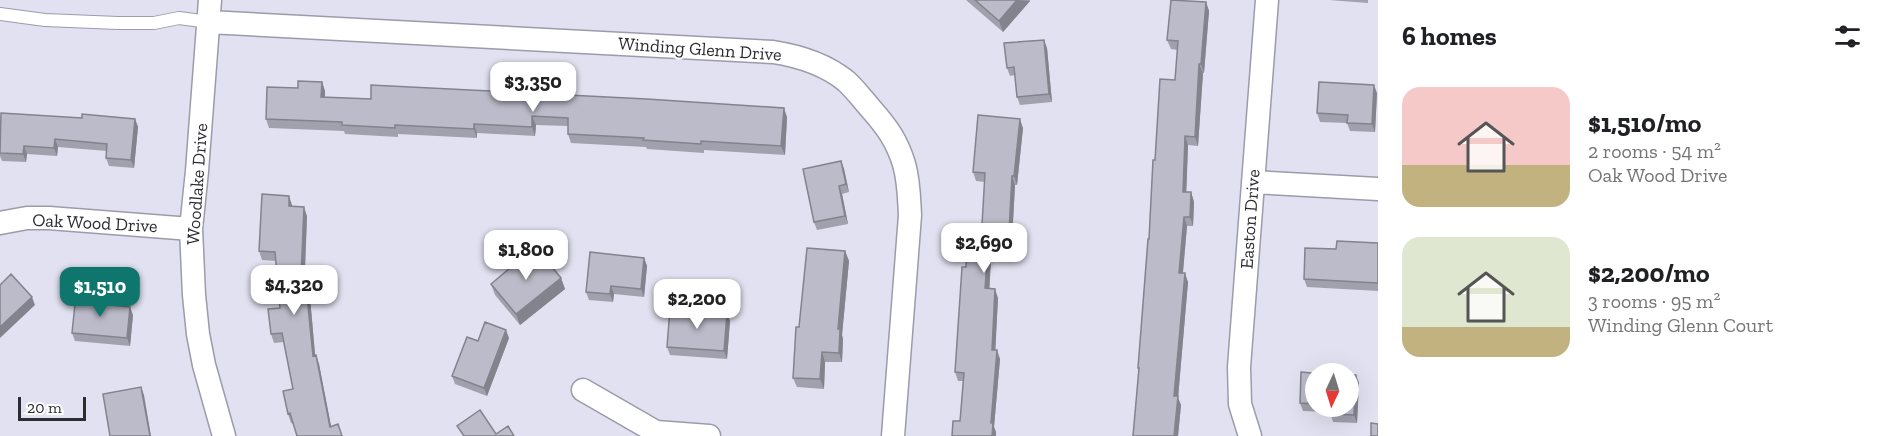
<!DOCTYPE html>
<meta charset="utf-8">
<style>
:root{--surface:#fff;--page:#f6f6f6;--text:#202124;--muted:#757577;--accent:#0f766e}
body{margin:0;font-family:"Zilla Slab",serif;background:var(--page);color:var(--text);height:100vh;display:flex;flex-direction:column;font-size:22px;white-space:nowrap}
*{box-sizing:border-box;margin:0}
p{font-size:20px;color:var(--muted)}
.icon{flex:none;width:33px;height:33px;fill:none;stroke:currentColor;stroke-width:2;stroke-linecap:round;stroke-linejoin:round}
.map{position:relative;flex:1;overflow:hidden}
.side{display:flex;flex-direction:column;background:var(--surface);width:510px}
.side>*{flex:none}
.needle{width:39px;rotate:184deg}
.buttons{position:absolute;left:1305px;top:363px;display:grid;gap:12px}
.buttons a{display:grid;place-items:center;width:54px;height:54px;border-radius:50%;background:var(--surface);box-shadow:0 6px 24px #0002;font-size:30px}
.scale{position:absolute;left:18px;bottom:15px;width:68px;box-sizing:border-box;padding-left:6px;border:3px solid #2b2b31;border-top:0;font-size:16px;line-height:21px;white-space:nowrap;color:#2b2b31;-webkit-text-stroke:4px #fff;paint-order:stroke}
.price{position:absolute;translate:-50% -51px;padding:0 14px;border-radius:12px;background:#fff;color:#222;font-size:20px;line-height:39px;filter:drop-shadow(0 2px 3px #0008)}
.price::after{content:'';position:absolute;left:50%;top:36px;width:18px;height:14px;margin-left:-9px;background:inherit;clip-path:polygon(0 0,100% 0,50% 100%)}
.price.active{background:var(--accent);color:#fff}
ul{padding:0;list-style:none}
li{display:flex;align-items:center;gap:18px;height:150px;padding:0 24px}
li span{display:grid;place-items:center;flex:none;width:168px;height:120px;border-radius:18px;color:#555}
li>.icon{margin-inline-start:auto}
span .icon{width:72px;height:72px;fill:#fffc;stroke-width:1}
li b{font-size:26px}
h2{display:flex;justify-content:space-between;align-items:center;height:72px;padding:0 24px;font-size:26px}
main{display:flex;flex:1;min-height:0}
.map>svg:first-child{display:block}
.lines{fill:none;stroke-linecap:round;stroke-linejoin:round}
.service-casing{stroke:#9b9baa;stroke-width:14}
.minor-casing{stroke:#9b9baa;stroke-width:25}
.service{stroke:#fff;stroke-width:12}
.minor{stroke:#fff;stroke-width:22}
.wall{fill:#a1a1ae}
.shaded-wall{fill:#83838d}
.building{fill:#bbbbca;stroke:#83838d;stroke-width:1.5}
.labels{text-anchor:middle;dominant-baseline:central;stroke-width:4.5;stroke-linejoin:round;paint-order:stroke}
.street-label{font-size:18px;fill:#2b2b31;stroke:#fff}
</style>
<main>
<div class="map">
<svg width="1378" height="436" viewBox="0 0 1378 436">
<rect width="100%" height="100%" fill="#e2e1f1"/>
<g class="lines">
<defs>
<path id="service" d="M0,14l45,6 73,3h36l25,-5 30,4"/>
<path id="minor" d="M210,0l-13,171 -6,58 3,66 4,39 6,31 20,71
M209,22l564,30c26,4 52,12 73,29 9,8 17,19 25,28 16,18 26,32 33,55 5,17 5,34 6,51l-17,221
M1253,182l125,7
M0,223l27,-5h22l142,11
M583,390l73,42 53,4
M1250,436l-10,-32 -1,-37 28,-367"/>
</defs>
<use href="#service" class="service-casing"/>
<use href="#minor" class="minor-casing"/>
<use href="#service" class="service"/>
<use href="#minor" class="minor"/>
</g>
<path class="wall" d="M966,0h64v1l-27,31z
M1329,0h39v3z
M1206,2l3,9 -5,62h-1l-5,73 -10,-1 -2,47h5l3,10 -1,24h-6l-4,47 5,9 -10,116 3,7 -3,31h-45l6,-64 -1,-4 11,-129 6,-79 20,-80 3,-30 -7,-1 -4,-9z
M1047,48l5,54 -32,3 -3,-8 -2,-22 -5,1 -3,-8z
M322,82l3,9v6l462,20 -2,38 -81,-5v3l-57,-4 -1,-2 -75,-4 -3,-9v-8l-32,-1 -1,11 -58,-3v5l-79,-4v3l-53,-3 -1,-3 -75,-3 -3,-9 32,-31z
M1377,93l-2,39 -25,-1 -3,-8 -27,-1 -3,-9z
M82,118l53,1 3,8 -4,41 -25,-2 -3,-8 1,-7 -49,-4 -1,9 -30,-2 -1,8 -24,-1 -2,-5v-21z
M1023,128l-6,57h-2l-4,74 -20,-1 -2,31 9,9 -3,52 5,9 -6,68 2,5 -36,-11 3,-40h-5l-3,-9 11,-105 16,-42 3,-43 -9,-1 -3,-9z
M841,161l3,8 5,23 -7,2 6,30 -31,6 -3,-8z
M292,205v2l15,9 -2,61 4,9 6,69 4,9 12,63 11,9 -51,-13 -3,-9 5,-25 -9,-47 -10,1 -3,-9 9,-26 -4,-47 -14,-1 -3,-9z
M1378,243v48l-71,-4 -3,-8 32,-30z
M845,251l4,10 -7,74 1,4 -1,23h-17l-1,27 -27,-2 -4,-9 6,-51z
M644,258l3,8 -3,31 -30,-3 -1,8 -24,-2 -3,-8z
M561,278l4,11 -45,36 -25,-30 -4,-11z
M103,305l30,10 -3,31 -55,-5 -3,-8z
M730,321l-3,38 -57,-4 -3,-8z
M509,338l-22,58 -32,-12 -3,-8 26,-35z
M1316,374v32h32l8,-31 3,8 -2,40 -24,-1 -3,-10 -27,-1 -3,-8z"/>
<path class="shaded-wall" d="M1017,0l13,1 -27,31 -4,-11z
M1206,2l3,9 -5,62 -3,-9z
M1044,40l3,8 5,54 -3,-8z
M1199,64l4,9 -5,73 -3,-9z
M322,82l3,9v15l-4,-9z
M1374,85l3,8 -2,39 -3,-8z
M784,108l3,9 -2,38 -4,-9z
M532,116l4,9 -1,11 -3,-9z
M135,119l3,8 -4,41 -3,-8z
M1020,119l3,9 -6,57 -3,-9z
M474,124l3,9v5l-3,-9z
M1185,136l3,9 -2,56 -3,-9z
M55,139l3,8 -1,9 -3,-8z
M24,146l3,8 -1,8 -3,-8z
M841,161l3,8 5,23 -3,-8z
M1012,176l3,9 -4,74 -3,-9z
M839,186l3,8 6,30 -3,-8z
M1191,192l3,10 -1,24 -3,-9z
M289,196l3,9v10l-3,-9z
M304,207l3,9 -3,71 -3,-9z
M1184,217l3,9 -5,56 -3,-9z
M988,249l3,9 -2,39 -4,-9z
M845,251l4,10 -7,74 1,4 -1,23 -3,-9 -1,-24z
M644,258l3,8 -3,31 -3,-8z
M1185,273l3,9 -10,116 3,7 -3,31h-4v-40z
M305,277l4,9 7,79 -3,-9z
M561,278l4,11 -45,36 -4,-11z
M611,286l3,8 -1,8 -3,-8z
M995,289l3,9 -3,60 -3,-8z
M100,296l3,8 -1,8 -3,-8z
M32,297l3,8 -35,33v-11z
M130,307l3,8 -3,31 -3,-8z
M727,313l3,8 -3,38 -3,-8z
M506,330l3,8 -22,58 -3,-8z
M997,350l3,9 -6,68 2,5v4h-4l-1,-13z
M822,352l3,10 -1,27 -4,-10z
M316,355l3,9 14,72 -3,-9z
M1356,375l3,8 -2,40 -3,-8z
M141,387l3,8 7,41h-1z"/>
<path class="building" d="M975,0h42l-18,21z
M1171,0l35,2 -5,62h-2l-4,73 -10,-1 -2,56h8l-1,25h-6l-5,56h6l-11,123h4l-4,40h-41l6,-68h-1l10,-129h1l4,-79h2l5,-81 15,1 3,-39 -11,-1z
M1044,40l5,54 -32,3 -3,-30 -7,1 -3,-25z
M298,81l24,1 -1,15 50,2v-14l276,14 137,9 -3,38 -80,-5v3l-58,-4 1,-2 -76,-4v-16l-36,-2v11l-58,-3v5l-79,-4v3l-53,-3v-3l-76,-3 1,-32 31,1z
M1319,82l55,3 -2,39 -25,-1 1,-8 -31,-2z
M1,113l81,5v-4l53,5 -4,41 -25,-2 1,-14 -52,-5 -1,9 -30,-2 -1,8 -23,-1z
M978,115l42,4 -6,57h-2l-4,74 -20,-1 -3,39 10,1 -3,61h5l-6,73h2l-1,13h-40l1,-15h7l4,-48 -9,-1 7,-105h4l2,-43 14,1 3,-52 -12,-1z
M841,161l5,23 -7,2 6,30 -31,6 -11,-53z
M262,194l27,2v10l15,1 -3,71 4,-1 8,79 3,-1 14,72 8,-3 4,12h-45l-7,-23 -2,1 -5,-23 10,-2 -11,-56 -11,1 -3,-25 12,-1 -5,-56 -16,-1z
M1337,241l41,2v40l-74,-4 1,-31 31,1z
M535,247l26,31 -45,36 -25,-30z
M807,248l38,3 -7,78h2l-1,24 -17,-1 -2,27 -27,-1 3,-51h3z
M590,252l54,6 -3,31 -30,-3 -1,8 -24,-2z
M11,274l21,23 -32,30v-42z
M76,294l24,2 -1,8 31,3 -3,31 -55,-5z
M670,308l57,5 -3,38 -57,-4z
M485,322l21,8 -22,58 -32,-12 15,-39 11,4z
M1301,372l21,2h-6v30l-16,-1z
M1348,375h8l-2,40 -24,-1v-8h18z
M141,387l9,49h-40l-7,-42z
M480,410l16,24 12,-8 6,10h-50l-7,-10z
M1371,423l7,1v12h-7z"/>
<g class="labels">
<g class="street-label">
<text transform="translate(700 49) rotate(4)">Winding Glenn Drive</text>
<text transform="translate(197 184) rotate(-86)">Woodlake Drive</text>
<text transform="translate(1250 219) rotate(-86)">Easton Drive</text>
<text transform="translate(95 223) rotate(3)">Oak Wood Drive</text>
</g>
</g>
</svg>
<div class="buttons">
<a><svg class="needle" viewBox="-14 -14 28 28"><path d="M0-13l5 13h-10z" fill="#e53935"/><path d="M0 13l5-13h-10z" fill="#757577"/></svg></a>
</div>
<div class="scale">20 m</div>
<b class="price" style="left:533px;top:113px">$3,350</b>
<b class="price" style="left:984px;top:274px">$2,690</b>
<b class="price" style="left:526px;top:281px">$1,800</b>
<b class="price" style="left:294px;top:316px">$4,320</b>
<b class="price active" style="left:100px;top:318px">$1,510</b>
<b class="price" style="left:697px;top:330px">$2,200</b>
</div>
<section class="side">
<h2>6 homes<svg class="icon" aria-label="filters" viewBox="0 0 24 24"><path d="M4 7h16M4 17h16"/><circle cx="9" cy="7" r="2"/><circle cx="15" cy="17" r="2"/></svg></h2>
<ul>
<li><span style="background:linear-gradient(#f6c9c9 65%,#c2b280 0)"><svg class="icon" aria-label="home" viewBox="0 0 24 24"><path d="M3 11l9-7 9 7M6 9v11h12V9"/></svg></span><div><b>$1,510/mo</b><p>2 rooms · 54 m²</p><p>Oak Wood Drive</p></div></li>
<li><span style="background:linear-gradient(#dfe7d0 75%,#c2b280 0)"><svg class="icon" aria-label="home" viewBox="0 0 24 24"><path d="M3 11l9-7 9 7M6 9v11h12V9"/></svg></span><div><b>$2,200/mo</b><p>3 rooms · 95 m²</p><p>Winding Glenn Court</p></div></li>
</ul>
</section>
</main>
